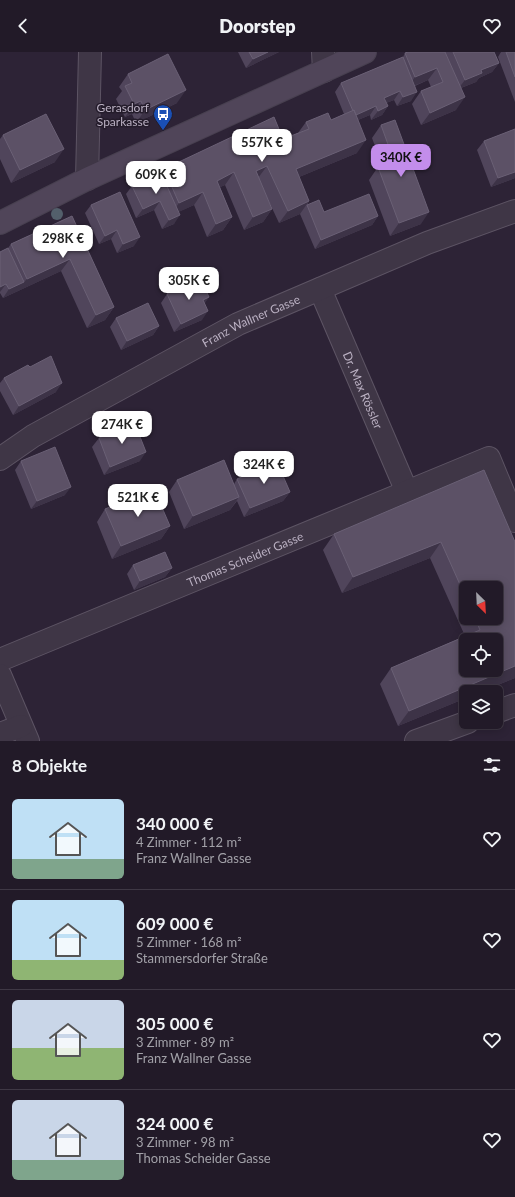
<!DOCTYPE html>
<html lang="de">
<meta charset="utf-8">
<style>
:root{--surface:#221a28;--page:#2e2734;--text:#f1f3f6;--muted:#a2a1a8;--line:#3f3845;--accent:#c38deb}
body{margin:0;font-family:Lato,sans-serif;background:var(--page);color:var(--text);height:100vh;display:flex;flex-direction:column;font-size:15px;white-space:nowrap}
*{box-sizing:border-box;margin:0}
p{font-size:13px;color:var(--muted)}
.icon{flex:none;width:22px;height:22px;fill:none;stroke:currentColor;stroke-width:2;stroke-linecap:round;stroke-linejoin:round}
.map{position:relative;height:689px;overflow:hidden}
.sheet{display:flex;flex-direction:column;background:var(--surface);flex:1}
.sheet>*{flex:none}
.needle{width:26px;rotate:156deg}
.tools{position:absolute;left:459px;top:529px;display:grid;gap:8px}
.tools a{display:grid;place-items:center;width:44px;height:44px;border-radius:6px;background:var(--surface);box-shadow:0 2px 10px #0003,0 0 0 1px var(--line);font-size:20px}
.price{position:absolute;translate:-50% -34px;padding:0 9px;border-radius:8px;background:#fff;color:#222;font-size:13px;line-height:26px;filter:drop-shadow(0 1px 2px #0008)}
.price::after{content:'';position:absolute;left:50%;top:24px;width:12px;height:9px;margin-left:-6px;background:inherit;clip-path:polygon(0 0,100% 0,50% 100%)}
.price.active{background:var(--accent);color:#111}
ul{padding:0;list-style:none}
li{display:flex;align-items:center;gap:12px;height:100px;padding:0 12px}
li+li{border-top:1px solid var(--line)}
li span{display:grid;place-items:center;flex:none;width:112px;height:80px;border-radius:6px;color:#555}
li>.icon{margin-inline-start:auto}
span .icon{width:48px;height:48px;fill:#fffc;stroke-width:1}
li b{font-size:17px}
h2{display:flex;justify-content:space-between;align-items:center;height:48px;padding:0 12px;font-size:17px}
header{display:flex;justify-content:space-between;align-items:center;height:52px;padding:0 12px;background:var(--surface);font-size:18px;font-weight:800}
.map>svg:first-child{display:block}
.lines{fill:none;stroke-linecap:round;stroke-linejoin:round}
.street-casing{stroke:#5d5464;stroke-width:24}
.secondary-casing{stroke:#484050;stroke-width:24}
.street{stroke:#3f3646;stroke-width:22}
.secondary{stroke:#504559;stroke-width:22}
.tree{fill:#535f6b}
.wall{fill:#50455b;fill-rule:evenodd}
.shaded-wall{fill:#3d3347}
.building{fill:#5c5166;stroke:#6a6075;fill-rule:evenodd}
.labels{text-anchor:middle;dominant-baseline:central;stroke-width:3;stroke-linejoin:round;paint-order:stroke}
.poi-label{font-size:12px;fill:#bbb1c3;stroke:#241c2b;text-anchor:end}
.street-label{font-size:12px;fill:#bbb1c3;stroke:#241c2b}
</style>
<header><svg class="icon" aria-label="back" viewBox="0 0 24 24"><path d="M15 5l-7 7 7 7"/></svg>Doorstep<svg class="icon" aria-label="heart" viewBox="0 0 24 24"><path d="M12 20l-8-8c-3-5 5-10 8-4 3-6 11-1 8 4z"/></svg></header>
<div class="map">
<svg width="515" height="689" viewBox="0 0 515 689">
<rect width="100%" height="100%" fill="#2d2336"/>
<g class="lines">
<defs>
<g id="street">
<path d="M323,0l1,19"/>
<path d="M87,127l3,-127"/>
<path id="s1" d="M320,237l87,203"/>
<path id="s2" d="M0,407l33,-23 205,-112 189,-81 88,-32"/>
<path id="s3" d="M0,608l489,-202 26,63"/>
<path d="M0,623l28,66"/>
<path d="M496,660l19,-7"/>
<path d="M0,682l21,-8"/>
<path d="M416,689l52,-19"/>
</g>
<path id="secondary" d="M0,171l87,-44 278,-127"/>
</defs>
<use href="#street" class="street-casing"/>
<use href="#secondary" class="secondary-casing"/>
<use href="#street" class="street"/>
<use href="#secondary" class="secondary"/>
</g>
<circle class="tree" cx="57" cy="162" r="6"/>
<path class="wall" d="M238,0h41l-33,16z
M408,0h86l5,11 -7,9 -13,6 -3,4 -15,6 -5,22 -35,15 -9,-21 9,-13 10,-4 -3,-7 -13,6 -4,15 -14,5 -3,-6 -8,3 2,3 -6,9 -11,5 -1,-5 -12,5 -1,33 -58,24 10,24 -2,4 17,7 54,4 -6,9 -57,24 -15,-35 -21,9 -14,-30 7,16 -9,13 -19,8 -19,-45 -5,2 12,30 -9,13 -16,7 -13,-32 -16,7 -4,12 -12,5 -8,-19 -18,8 -10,-24 6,-8 29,-13 3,-4 119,-30 15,-6 8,-11 25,-2 13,-6 -9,-22 6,-9 62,-26 2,-4z
M501,0h14v50l-17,-45z
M128,22l49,29 -41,20 -4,-9 -7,3 -9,-18 6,-8 -3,-4z
M381,73l40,99 -31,12 -21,-56 9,-13 4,-2 -10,-27z
M515,77v49l-24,9 -14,-37 7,-9z
M3,83l52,27 -44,21 -11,-24v-20z
M91,153l43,41 -17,7 -6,-14 -12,5 -14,-31z
M72,164l42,91 -9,13 -18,8 -26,-57 -58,27 -3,-5v-41l8,-4 3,-4z
M167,242l42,3 -5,6 -2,17 -28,12 -13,-29z
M116,266l43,8 -6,9 -32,15 -11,-23z
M30,315l26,25 -43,23 -13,-24v-8l4,-5z
M99,386l41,23 -36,14 -12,-28z
M21,409l44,34 -34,14 -16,-39z
M237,427l53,13 -7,9 -39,16 -7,-16 -7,9 -46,19 -15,-37 8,-12 57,4z
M105,457l65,17 -9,13 -49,20 -15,-37z
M334,482l181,8v136l-117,48 -18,-42 11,-16 74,-32 -35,-78 -88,35 -19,-43zM466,536l30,30h-30z
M133,513l39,3 -7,9 -31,13 -7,-16z"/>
<path class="shaded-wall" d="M268,0h11l-33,16 7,-9z
M499,11l-7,9 -13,6 -3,4 -18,7 7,-9 16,-10z
M437,16l-9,12 -22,9 9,-12z
M186,38l-9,13 -41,20 9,-13z
M400,39l-6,9 -16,6 6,-8z
M417,40l-6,9 -14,5 6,-9z
M465,45l-9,13 -35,15 9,-12z
M141,49l-9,13 -7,3 9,-13z
M376,54l-6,9 -22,9 6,-9z
M388,54l-6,9 -11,5 7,-9z
M366,88l-9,13 -70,29 9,-13z
M64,97l-9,13 -44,21 9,-13z
M267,114l-9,12 -2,-7z
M234,120l-9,13 -17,8 9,-12z
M515,120v6l-24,9 7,-9z
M203,140l-9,13 -24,11 9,-13z
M160,149l-6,9 -18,8 7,-9z
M309,149l-9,13 -21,9 9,-12z
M272,157l-9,13 -19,8 9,-13z
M429,160l-8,12 -31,12 9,-13z
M180,163l-6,9 -12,5 7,-9z
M378,164l-6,9 -57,24 6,-9z
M232,165l-9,13 -16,7 9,-13z
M117,178l-6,9 -12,5 6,-8z
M140,185l-6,9 -17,7 6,-9z
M70,207l-9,12 -58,27 6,-9 15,-7 3,-3z
M6,232l-6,8v-5z
M209,245l-6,9v-6z
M114,255l-9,13 -18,8 9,-13z
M208,259l-6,9 -28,12 7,-8z
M159,274l-6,9 -32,15 6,-9z
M62,331l-6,9 -43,23 6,-9z
M146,400l-6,9 -36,14 6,-8z
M71,435l-6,8 -34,14 6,-8z
M290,440l-7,9 -39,16 6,-9z
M239,445l-9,13 -46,19 9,-13z
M170,474l-9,13 -49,20 9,-13z
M441,490l-11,16 -88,35 11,-16z
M172,516l-7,9 -31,13 6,-9z
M515,614v12l-35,14h-14v6l-68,28 11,-15z"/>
<path class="building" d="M249,0h19l-15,7z
M408,0h37l20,45 -35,16 -9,-22 22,-9 -6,-14 -22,9 -10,-24z
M453,0h41l5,11 -18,7 1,3 -17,7z
M506,0h9v25z
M168,2l18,36 -41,20 -4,-9 -7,3 -9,-18 7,-3 -4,-9z
M403,5l14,35 -14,5 -3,-6 -16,7 4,8 -10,5 -2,-5 -20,9 -2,-5 -1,1 -12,-28z
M354,58l12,30 -70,29 13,32 -21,10 -21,-45 -11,5 16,38 -19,8 -19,-45 -17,9 15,36 -16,7 -13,-32 -24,11 -15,-34 110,-52 9,22 26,-10 -3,-7 22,-9 3,7z
M46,62l18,35 -44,21 -17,-35z
M395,68l34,92 -30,11 -21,-56 16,-6 -13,-36z
M515,77v43l-17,6 -14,-37z
M161,121l19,42 -11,5 -9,-19 -17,8 -11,-23z
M120,140l20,45 -17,7 -6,-14 -12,6 -14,-31z
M369,142l9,22 -57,24 -14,-35 12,-5 5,12z
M72,164l42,91 -18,8 -26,-56 -43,20 -16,-35z
M8,196l16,34 -15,7 -3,-5 -6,3v-35z
M200,226l9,19 -6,3 5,11 -27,13 -14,-30z
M148,251l11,23 -32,15 -11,-23z
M51,304l11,27 -43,23 -15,-28 24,-13 2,2z
M135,372l11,28 -36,15 -11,-29z
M55,395l16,40 -34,14 -16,-40z
M224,408l15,37 -46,19 -16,-36z
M277,410l13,30 -40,16 -13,-29z
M484,418l31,72v124l-106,45 -18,-43 89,-38 -5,-12h21v-30h-30v10l-25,-56 -88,35 -19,-43zM466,588h30v30h-30z
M154,437l16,37 -49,20 -16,-37z
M165,500l7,16 -32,13 -7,-16z"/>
<defs>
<symbol id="bus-pin" viewBox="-11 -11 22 30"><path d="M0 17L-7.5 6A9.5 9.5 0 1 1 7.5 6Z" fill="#1a4fb4" stroke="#241c2b"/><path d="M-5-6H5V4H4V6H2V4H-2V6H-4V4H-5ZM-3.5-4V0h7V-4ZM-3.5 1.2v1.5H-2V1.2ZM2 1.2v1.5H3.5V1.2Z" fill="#fff"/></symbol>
</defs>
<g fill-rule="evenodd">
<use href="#bus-pin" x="152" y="51" width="22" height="30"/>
</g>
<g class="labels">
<g class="poi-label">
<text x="149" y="55">Gerasdorf<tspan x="149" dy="14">Sparkasse</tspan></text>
</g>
<g class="street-label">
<text stroke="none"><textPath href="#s2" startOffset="287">Franz Wallner Gasse</textPath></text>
<text stroke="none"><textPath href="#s1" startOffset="110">Dr. Max Rössler</textPath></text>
<text stroke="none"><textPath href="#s3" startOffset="265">Thomas Scheider Gasse</textPath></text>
</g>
</g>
</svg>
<div class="tools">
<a><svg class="needle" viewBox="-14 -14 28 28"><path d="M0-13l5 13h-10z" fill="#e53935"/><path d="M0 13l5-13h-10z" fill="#a2a1a8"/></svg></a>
<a><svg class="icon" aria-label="locate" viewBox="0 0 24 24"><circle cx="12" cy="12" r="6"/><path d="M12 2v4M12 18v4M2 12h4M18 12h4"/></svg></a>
<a><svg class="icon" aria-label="layers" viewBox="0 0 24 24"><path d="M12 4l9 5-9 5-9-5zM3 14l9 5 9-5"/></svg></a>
</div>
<b class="price" style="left:262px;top:111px">557K €</b>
<b class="price active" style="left:401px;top:126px">340K €</b>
<b class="price" style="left:156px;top:143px">609K €</b>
<b class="price" style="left:63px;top:207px">298K €</b>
<b class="price" style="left:189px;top:249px">305K €</b>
<b class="price" style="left:122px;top:393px">274K €</b>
<b class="price" style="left:264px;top:433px">324K €</b>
<b class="price" style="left:138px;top:466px">521K €</b>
</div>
<section class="sheet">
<h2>8 Objekte<svg class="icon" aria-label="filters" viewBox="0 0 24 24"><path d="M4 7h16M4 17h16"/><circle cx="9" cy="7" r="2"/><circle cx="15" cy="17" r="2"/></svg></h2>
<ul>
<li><span style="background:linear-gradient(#bfe0f5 75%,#7fa58c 0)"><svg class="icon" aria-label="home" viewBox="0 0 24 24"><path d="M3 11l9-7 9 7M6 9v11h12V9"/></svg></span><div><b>340 000 €</b><p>4 Zimmer · 112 m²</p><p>Franz Wallner Gasse</p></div><svg class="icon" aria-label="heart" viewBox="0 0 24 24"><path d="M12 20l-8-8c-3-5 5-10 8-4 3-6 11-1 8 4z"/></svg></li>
<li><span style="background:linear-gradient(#bfe0f5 75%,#8fb573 0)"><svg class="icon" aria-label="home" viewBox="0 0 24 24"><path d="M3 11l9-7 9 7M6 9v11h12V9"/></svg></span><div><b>609 000 €</b><p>5 Zimmer · 168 m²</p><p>Stammersdorfer Straße</p></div><svg class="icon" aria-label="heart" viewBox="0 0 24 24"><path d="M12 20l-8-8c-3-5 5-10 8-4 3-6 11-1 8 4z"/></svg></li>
<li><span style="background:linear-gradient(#c9d6e8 60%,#8fb573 0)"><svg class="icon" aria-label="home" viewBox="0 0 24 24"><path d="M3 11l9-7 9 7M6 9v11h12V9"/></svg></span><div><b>305 000 €</b><p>3 Zimmer · 89 m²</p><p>Franz Wallner Gasse</p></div><svg class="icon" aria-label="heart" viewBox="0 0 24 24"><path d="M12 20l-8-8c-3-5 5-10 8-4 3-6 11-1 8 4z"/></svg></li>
<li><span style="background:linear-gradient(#c9d6e8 75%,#7fa58c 0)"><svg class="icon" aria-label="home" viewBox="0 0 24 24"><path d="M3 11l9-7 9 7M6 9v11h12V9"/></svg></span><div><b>324 000 €</b><p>3 Zimmer · 98 m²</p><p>Thomas Scheider Gasse</p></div><svg class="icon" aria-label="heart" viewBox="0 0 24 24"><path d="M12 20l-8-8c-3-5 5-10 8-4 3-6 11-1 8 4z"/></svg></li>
</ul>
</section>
